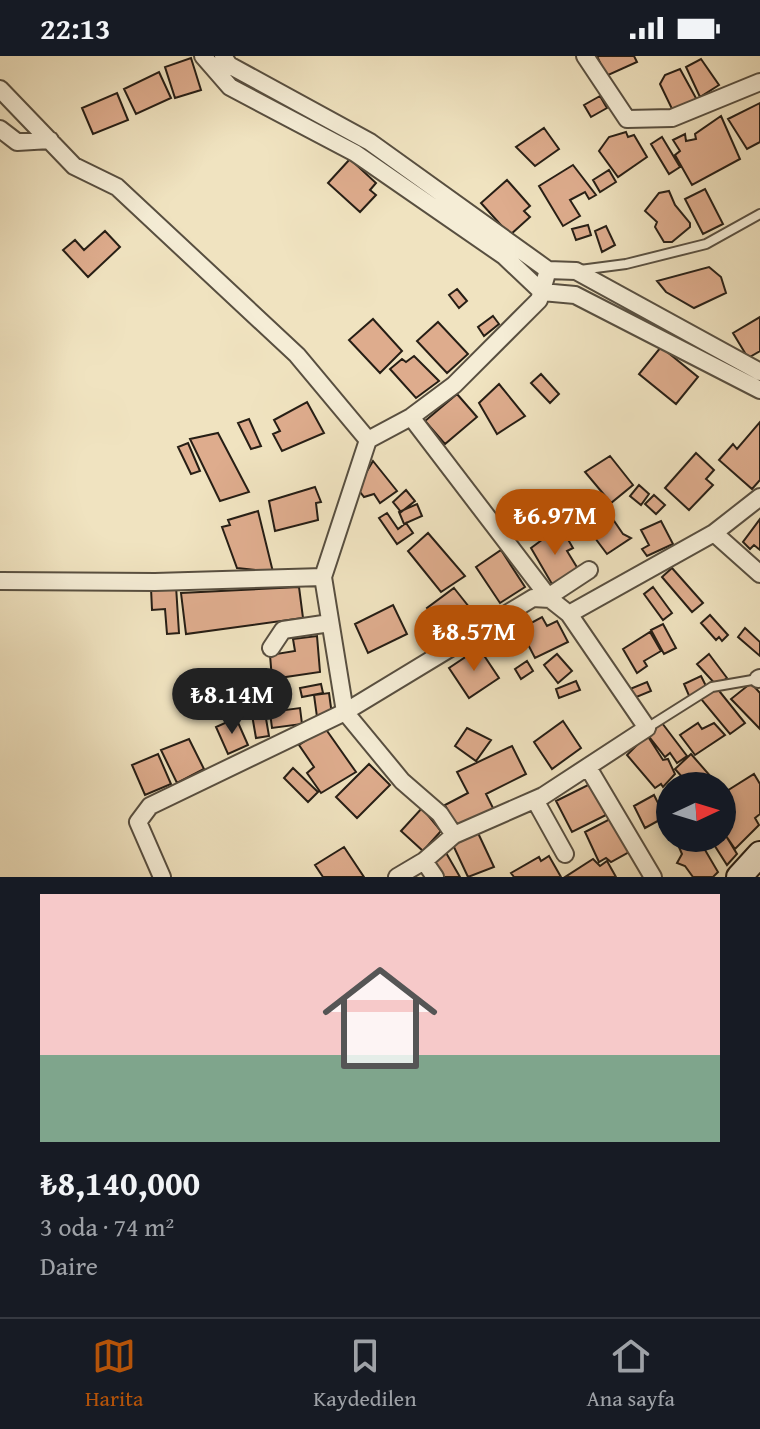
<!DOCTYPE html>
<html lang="tr">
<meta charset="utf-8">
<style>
:root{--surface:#171b24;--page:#242831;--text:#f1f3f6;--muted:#9ea1a6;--line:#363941;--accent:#b45309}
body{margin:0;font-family:"Gentium Book Plus",serif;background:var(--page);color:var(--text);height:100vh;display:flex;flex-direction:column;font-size:30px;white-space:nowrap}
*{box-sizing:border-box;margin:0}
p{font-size:26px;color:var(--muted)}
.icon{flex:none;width:44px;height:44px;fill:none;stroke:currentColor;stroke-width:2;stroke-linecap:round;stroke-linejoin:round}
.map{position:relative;height:821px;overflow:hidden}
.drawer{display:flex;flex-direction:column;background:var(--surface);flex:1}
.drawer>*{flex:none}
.needle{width:52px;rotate:86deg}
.fabs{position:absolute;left:656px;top:716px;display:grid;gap:16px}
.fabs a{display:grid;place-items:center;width:80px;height:80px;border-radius:50%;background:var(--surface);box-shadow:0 4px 12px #0003;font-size:40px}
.price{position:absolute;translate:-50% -68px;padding:0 18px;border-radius:28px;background:var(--accent);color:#fff;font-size:26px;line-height:52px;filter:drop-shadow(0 2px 4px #0008)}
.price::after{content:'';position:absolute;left:50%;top:48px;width:24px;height:18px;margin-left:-12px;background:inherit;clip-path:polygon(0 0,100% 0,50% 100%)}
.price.current{background:#222;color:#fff}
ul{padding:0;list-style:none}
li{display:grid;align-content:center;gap:16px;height:424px;padding:0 40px}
li span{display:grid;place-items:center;height:248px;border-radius:0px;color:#555}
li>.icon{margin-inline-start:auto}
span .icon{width:144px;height:144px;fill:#fffc;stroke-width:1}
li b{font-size:34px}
.status{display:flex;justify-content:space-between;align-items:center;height:56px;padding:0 40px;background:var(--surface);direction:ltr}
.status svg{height:22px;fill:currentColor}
.menu{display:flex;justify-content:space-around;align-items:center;height:112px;border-top:2px solid var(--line);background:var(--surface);font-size:22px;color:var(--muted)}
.menu a{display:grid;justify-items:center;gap:4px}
.menu .current{color:var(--accent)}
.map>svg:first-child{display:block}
.building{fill:#deac8d;stroke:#261e15;stroke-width:2}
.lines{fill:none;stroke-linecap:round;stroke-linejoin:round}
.lane-casing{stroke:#584f40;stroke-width:12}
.street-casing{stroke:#584f40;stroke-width:20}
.secondary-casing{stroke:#261e15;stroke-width:28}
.lane{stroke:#f5edd6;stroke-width:8}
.street{stroke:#f5edd6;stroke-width:16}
.secondary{stroke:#f5edd6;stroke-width:24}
</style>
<div class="status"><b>22:13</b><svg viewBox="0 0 49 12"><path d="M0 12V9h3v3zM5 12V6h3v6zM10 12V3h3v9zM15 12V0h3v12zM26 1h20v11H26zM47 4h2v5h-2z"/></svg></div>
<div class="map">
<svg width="760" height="821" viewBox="0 0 760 821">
<rect width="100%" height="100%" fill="#f0e3c0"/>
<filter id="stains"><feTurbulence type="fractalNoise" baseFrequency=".0025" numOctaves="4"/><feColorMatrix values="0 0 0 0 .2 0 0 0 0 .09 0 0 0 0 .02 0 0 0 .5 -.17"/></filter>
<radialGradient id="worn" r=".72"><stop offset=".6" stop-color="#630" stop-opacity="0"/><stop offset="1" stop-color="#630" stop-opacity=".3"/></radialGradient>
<path class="building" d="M597,0h37l3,6 -31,14z
M191,2l10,32 -26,8 -10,-31z
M701,3l18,26 -19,12 -14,-30z
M680,13l17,31 -24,11 -13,-27 5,-9z
M159,16l12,26 -35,16 -12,-25z
M117,37l11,27 -35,14 -11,-26z
M600,40l7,12 -16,9 -7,-12z
M760,47v39l-13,7 -19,-30z
M721,60l19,43 -48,26 -17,-30 5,-4 -7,-11 12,-6 1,7 10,-2 -1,-5z
M544,72l15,21 -24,17 -19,-19z
M626,76l2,5 6,-2 13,22 -29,20 -19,-26 10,-14z
M662,81l18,30 -11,7 -18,-30z
M350,103l26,24 -6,7 6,5 -16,17 -32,-29z
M573,109l23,30 -7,4 -4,-7 -15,8 10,16 -17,10 -24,-40z
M609,114l7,12 -16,10 -7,-12z
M507,124l23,26 -6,5 6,6 -20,18 -29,-32z
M705,133l18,35 -20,10 -18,-35z
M669,135l6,14 15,18v4l-18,15h-8l-9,-15 2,-5 -12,-11 14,-18z
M588,169l3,10 -15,5 -4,-11z
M606,170l9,19 -13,7 -7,-21z
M105,175l15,16 -32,30 -25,-27 12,-10 9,10z
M709,211l12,10 5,16 -32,15 -28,-16 -9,-11z
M457,233l10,12 -8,7 -10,-13z
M493,260l6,8 -15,12 -6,-9z
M760,261v34l-12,7 -15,-25z
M373,263l29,32 -22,22 -31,-33z
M438,266l30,32 -21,19 -30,-32z
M661,291l37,30 -22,27 -37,-30z
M414,300l25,25 -23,17 -26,-29 12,-10 4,3z
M541,318l18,20 -9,9 -19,-20z
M499,328l26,32 -28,18 -18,-31z
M457,338l20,23 -32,27 -20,-23z
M307,346l17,31 -42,18 -9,-17 7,-3 -6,-11z
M249,363l12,27 -10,3 -13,-26z
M760,366v58l-8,9 -33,-29 14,-16 4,5z
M218,377l31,59 -29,9 -30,-62z
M188,387l12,28 -9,3 -13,-27z
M696,397l18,17 -8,9 7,6 -24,25 -24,-22z
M610,400l23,29 -22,18 -26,-31z
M373,405l24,30 -17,12 -6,-9 -10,3 -7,-9z
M639,429l10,9 -8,11 -11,-9z
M315,431l6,15 -5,1 2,17 -43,11 -6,-30z
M406,434l9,11 -14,11 -8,-10z
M654,439l11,10 -9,9 -11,-10z
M417,448l5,12 -18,8 -5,-12z
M258,455l15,61 -36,-4 -15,-41 8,-2 -2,-5z
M608,456l15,22 8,4 -24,16 -21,-28z
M387,457l11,16 8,-6 7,10 -16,11 -18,-26z
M760,463v31l-6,-5 -4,4 -7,-7z
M661,465l12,23 -26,12 -5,-7 7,-4 -8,-15z
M554,475l5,8 7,-3 7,12 -6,3 11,18 -26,15 -21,-36z
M428,477l37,43 -24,16 -33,-41z
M501,494l24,37 -25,16 -24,-36z
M672,512l31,35 -11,9 -30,-35z
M176,530l3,47 -12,1 -2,-25 -13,1 -1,-22z
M299,531l4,31 -117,16 -5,-41z
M653,531l19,26 -9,7 -19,-26z
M454,532l27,34 -28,18 -26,-32z
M393,549l14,29 -39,19 -13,-29z
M710,559l18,20 -6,6 -3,-4 -3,3 -15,-17z
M542,561l5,9 10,-5 11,21 -33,16 -15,-29z
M663,568l13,24 -12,6 -13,-24z
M745,572l15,14v14l-22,-19z
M650,576l11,19 -17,10 3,5 -10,7 -14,-24z
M317,580l3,36 -48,7 -2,-24 25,-4 -2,-12z
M479,592l20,30 -30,20 -20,-30z
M557,598l15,17 -14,12 -14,-18z
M709,598l18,24 -10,8 -20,-22z
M527,605l6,10 -12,8 -6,-10z
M701,620l7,14 -18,8 -6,-14z
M576,625l4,9 -21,8 -3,-9z
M647,626l4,9 -17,7 -4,-9z
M751,627l9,10v36l-29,-30z
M321,628l2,9 -21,4 -2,-9z
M716,631l29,36 -15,11 -29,-35z
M329,637l3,22 -15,2 -3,-22z
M228,640l6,15 -13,5 -5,-15z
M264,651l5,29 -13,2 -5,-29z
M300,652l2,16 -30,4 -2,-16z
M236,662l12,27 -20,9 -12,-27z
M563,665l18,27 -29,21 -18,-27z
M662,667l25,33 -10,7 -7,-10 -5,4 -18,-23z
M698,667l4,6 12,-6 11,12 -30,20 -15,-20z
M325,672l31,44 -35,21 -14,-20 7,-6 -15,-22z
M467,672l24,12 -15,21 -21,-15z
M647,679l16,25 5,-1 7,15 -12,13 -2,-3 -6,4 -28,-33z
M189,683l15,30 -27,14 -16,-33z
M512,690l14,28 -40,20 9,18 -37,19 -13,-26 23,-12 -11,-21z
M158,698l13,30 -26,11 -13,-30z
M691,698l28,32h-29l-15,-17z
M369,708l21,21 -33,33 -21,-21z
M293,712l25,24 -10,10 -24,-24z
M754,718l6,10v30l-5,4 4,7 -24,24 -13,-19v-36z
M590,728l16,31 -34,17 -16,-31z
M654,739l11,22 -20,11 -11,-22z
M422,752l19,23 -18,20 -22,-20z
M610,763l19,33 -18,10 -5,-4 -7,4 -14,-30z
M723,775l14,23 -10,11 -14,-22 9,-5z
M478,777l16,34 -26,10 -15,-32z
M675,782l11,4 12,-4 20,34 -5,5h-20l-8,-11 -8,-3 5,-9z
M344,791l20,30h-41l-8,-12z
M445,795l15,26h-18l-10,-19z
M549,800l12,21h-47l-3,-4 28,-16 2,4z
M593,803l7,7 7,-5 9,16h-51z"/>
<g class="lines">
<defs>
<path id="lane" d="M580,214l46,-6 80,-20 54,-30
M647,672l65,-41 46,-8"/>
<path id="street" d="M203,0l27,31 125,66 149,103 38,36 33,3 185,95
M223,0l6,9 141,77 178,128 28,1 184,101
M585,0l42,63 45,-1 88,-36
M0,33l74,77 43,21 180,168 71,85
M0,73l17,13 33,-2
M411,361l139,182
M714,477l46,41
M0,525l155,1 168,-5
M548,541l41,-27
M271,592l12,-18 47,-7
M758,623l2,-1
M589,713l64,108
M535,744l30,54
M454,779l-14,-21 -38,-33 -57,-69 -22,-135 45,-137 43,-23 43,-32 85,-85 9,-30
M424,805l11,16
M162,821l-24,-55 12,-16 195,-94 188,-114 17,1 19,15
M397,821l27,-16 30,-26 89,-39 104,-68 -78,-114 145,-81 46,-36"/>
<path id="secondary" d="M739,821l21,-23"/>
</defs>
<use href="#lane" class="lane-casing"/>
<use href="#street" class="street-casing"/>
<use href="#secondary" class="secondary-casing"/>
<use href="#lane" class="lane"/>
<use href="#street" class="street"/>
<use href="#secondary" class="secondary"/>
</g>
<rect width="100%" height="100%" filter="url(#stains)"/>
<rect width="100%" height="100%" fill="url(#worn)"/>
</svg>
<div class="fabs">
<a><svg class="needle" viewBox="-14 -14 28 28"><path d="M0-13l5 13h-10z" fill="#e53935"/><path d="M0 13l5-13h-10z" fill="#9ea1a6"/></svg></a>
</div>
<b class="price" style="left:555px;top:501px">₺6.97M</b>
<b class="price" style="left:474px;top:617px">₺8.57M</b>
<b class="price current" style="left:232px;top:680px">₺8.14M</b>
</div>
<section class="drawer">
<ul>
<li><span style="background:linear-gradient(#f6c9c9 65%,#7fa58c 0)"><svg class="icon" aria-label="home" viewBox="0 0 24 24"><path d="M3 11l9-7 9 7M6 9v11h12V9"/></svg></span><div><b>₺8,140,000</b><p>3 oda · 74 m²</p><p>Daire</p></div></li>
</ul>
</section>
<nav class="menu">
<a class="current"><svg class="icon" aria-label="map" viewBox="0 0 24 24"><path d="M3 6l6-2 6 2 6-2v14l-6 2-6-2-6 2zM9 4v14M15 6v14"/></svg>Harita</a>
<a><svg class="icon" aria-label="saved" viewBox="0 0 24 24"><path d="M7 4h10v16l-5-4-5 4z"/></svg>Kaydedilen</a>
<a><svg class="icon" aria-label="home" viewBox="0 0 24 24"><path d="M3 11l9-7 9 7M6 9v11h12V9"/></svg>Ana sayfa</a>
</nav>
